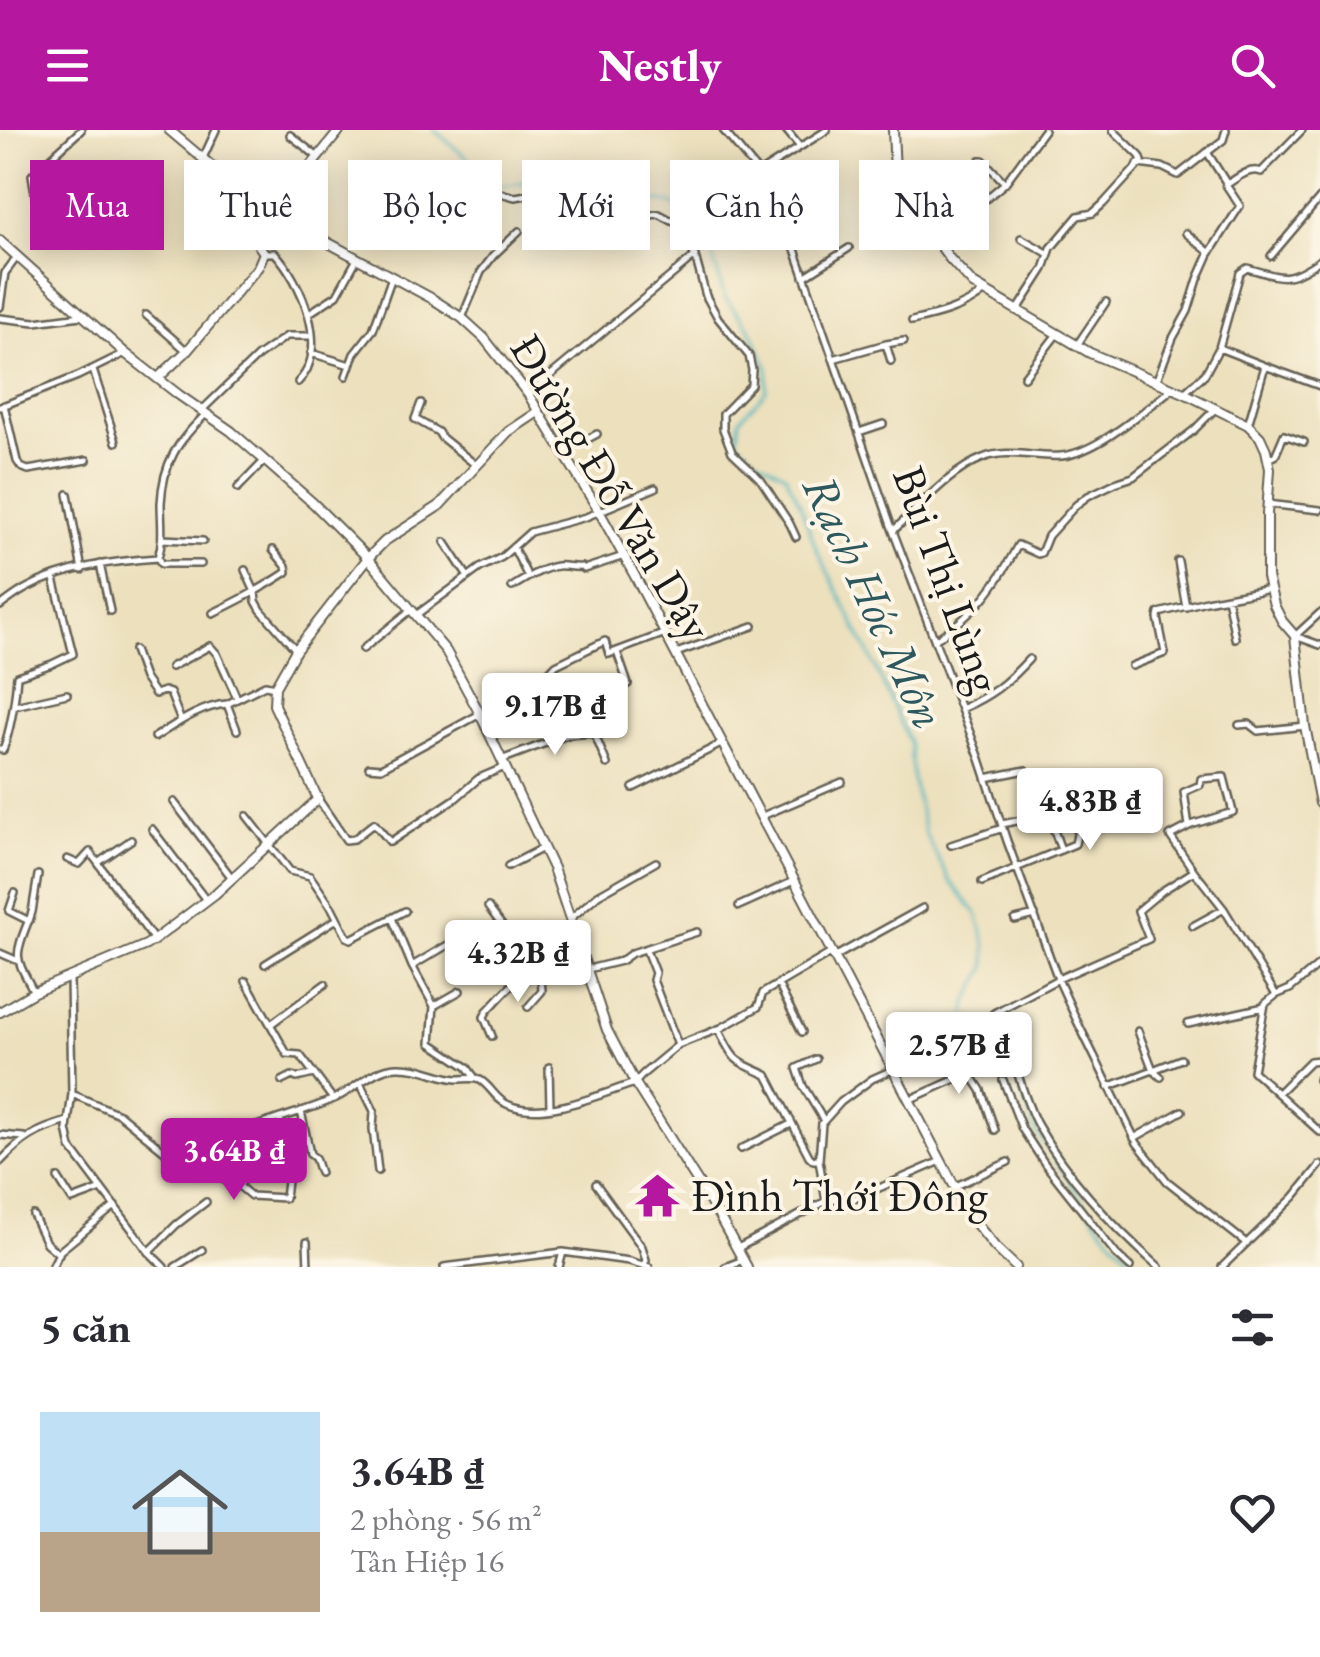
<!DOCTYPE html>
<html lang="vi">
<meta charset="utf-8">
<style>
:root{--surface:#fff;--page:#f7f7f7;--text:#2b2b33;--muted:#7c7c81;--line:#e1e1e2;--accent:#b5179e}
body{margin:0;font-family:"EB Garamond",serif;background:var(--page);color:var(--text);height:100vh;display:flex;flex-direction:column;font-size:38px;white-space:nowrap}
*{box-sizing:border-box;margin:0}
p{font-size:32px;color:var(--muted)}
.icon{flex:none;width:55px;height:55px;fill:none;stroke:currentColor;stroke-width:2;stroke-linecap:round;stroke-linejoin:round}
.map{position:relative;height:1137px;overflow:hidden}
.sheet{display:flex;flex-direction:column;background:var(--surface);flex:1}
.sheet>*{flex:none}
.banner{position:absolute;left:30px;top:30px;width:1260px;height:90px;display:flex;gap:20px}
.price{position:absolute;translate:-50% -85px;padding:0 22px;border-radius:10px;background:#fff;color:#222;font-size:32px;line-height:65px;filter:drop-shadow(0 2px 5px #0008)}
.price::after{content:'';position:absolute;left:50%;top:60px;width:30px;height:22px;margin-left:-15px;background:inherit;clip-path:polygon(0 0,100% 0,50% 100%)}
.price.on{background:var(--accent);color:#fff}
ul{padding:0;list-style:none}
li{display:flex;align-items:center;gap:30px;height:250px;padding:0 40px}
li+li{border-top:2px solid var(--line)}
li span{display:grid;place-items:center;flex:none;width:280px;height:200px;border-radius:0px;color:#555}
li>.icon{margin-inline-start:auto}
span .icon{width:120px;height:120px;fill:#fffc;stroke-width:1}
li b{font-size:42px}
h2{display:flex;justify-content:space-between;align-items:center;height:120px;padding:0 40px;font-size:42px}
.chip{padding:0 35px;border-radius:0px;background:var(--surface);box-shadow:0 5px 25px #0003;font-size:35px;line-height:90px}
.chip.on{background:var(--accent);color:#fff}
header{display:flex;justify-content:space-between;align-items:center;height:130px;padding:0 40px;background:var(--accent);color:#fff;font-size:45px;font-weight:800}
.map>svg:first-child{display:block}
.lines{fill:none;stroke-linecap:round;stroke-linejoin:round}
.stream{stroke:#45b3c0;stroke-width:2.5}
.street-casing{stroke:#656154;stroke-width:10}
.secondary-casing{stroke:#656154;stroke-width:12}
.street{stroke:#fff;stroke-width:5}
.secondary{stroke:#fff;stroke-width:8}
.labels{text-anchor:middle;dominant-baseline:central;stroke-width:8;stroke-linejoin:round;paint-order:stroke}
.street-label{font-size:45px;fill:#1c1c1c;stroke:#fcf5e5}
.poi-label{font-size:45px;fill:#1c1c1c;stroke:#fcf5e5;text-anchor:start}
.water-label{font-size:48px;font-style:italic;fill:#2c585e;stroke:#fcf5e5}
</style>
<header><svg class="icon" aria-label="menu" viewBox="0 0 24 24"><path d="M4 6h16M4 12h16M4 18h16"/></svg>Nestly<svg class="icon" aria-label="search" viewBox="0 0 24 24"><circle cx="10" cy="10" r="6"/><path d="M15 15l6 6"/></svg></header>
<div class="map">
<svg width="1320" height="1137" viewBox="0 0 1320 1137">
<rect width="100%" height="100%" fill="#fcf5e5"/>
<filter id="ink" filterUnits="userSpaceOnUse"><feTurbulence type="fractalNoise" baseFrequency=".01" numOctaves="2"/><feDisplacementMap in="SourceGraphic" scale="20" xChannelSelector="R" yChannelSelector="G"/><feConvolveMatrix kernelMatrix="1 2 1 2 8 2 1 2 1" color-interpolation-filters="sRGB"/></filter>
<filter id="wash" filterUnits="userSpaceOnUse"><feTurbulence type="fractalNoise" baseFrequency=".0048" numOctaves="4" result="noise"/><feDisplacementMap in="SourceGraphic" scale="40" xChannelSelector="R" yChannelSelector="G"/><feGaussianBlur stdDeviation="2.25" result="paint"/><feColorMatrix in="noise" values="0 0 0 0 0 0 0 0 0 0 0 0 0 0 0 0 0 1.4 0 .05"/><feComposite in="paint" operator="in"/></filter>
<g filter="url(#wash)">
<rect width="100%" height="100%" fill="#ece0bd"/>
<g class="lines">
<path class="stream" d="M434,0l66,56 57,-9 32,9 21,16 50,-1 20,6 27,30 18,61 25,31 18,39 -2,23 -26,28 -3,22 19,17 29,16 15,29 16,45 59,118 35,78 3,36 12,54 25,47 27,33 9,32v22l-20,37v21l9,16 35,25 24,62 63,93 31,34 15,11"/>
</g>
</g>
<g filter="url(#ink)">
<g class="lines">
<defs>
<path id="street" d="M723,0l36,43 31,62 103,296 87,228 27,82 51,138 19,42 60,122 30,38 78,61
M786,0l14,17
M290,5l28,22
M1207,22l20,32
M203,28l13,-28
M980,30h3l22,23
M1138,34l24,3 16,8 45,-35 3,-10
M759,43l68,-43
M482,58l33,9 36,-6 28,6 43,21 37,-4 17,9 19,33 11,40 12,22 31,38 3,14 -1,15 -28,29v15l9,23 29,28 29,44 6,13
M37,76l-5,-31 49,-45
M929,98l57,-29 19,-16 39,-53
M1186,103l24,20
M1021,108l28,16
M264,123h11c26,28 56,96 23,129
M1271,126l49,-58
M804,147l45,-29
M0,177l5,-34 12,-16
M1017,181l27,-42 7,-21 27,-32 15,-3 10,-9 39,-43 -2,-5 -27,-26
M308,184l29,-19 20,-36
M146,185l41,36
M0,188l35,4 46,-6
M462,188l19,-46 12,-16 26,-25
M912,191c26,-6 52,-12 73,-30
M886,214l5,17
M1077,215l29,-43
M1219,218l46,18
M311,223l39,12
M833,229l53,-15 18,-3
M93,240l23,72
M346,246l8,-22 19,-24 19,-53
M1024,247l33,-43
M1156,252l17,-44 15,-27 10,-32 11,-25 31,-48 -14,-21c10,-6 23,-18 35,-13l41,-42
M1184,263l21,-19 14,-26 21,-75 7,-5c36,10 40,15 73,-8
M528,264l167,-138
M421,273l-6,16 23,13 3,5 36,29
M4,275l13,56 4,6 7,3 59,-10
M0,277l78,-31 47,-23
M202,280l56,-54 29,-20h24
M1248,295l17,-59 55,20
M859,302l24,-8
M563,322l34,-18
M1269,328l6,-2 9,-21 20,7
M238,358l27,-28
M68,364l14,76
M1267,374l53,6
M893,401c26,-24 58,-61 90,-73 24,-10 52,0 78,-2 36,-3 82,-45 111,-67
M162,409l41,2
M445,412l23,35
M513,417l15,30
M158,428l3,6h40
M1178,431l8,46
M100,434l10,47
M245,440l10,22 1,9 5,9 35,40
M512,457c13,-8 30,-19 45,-21 8,-1 16,2 25,1l2,2 40,-13
M1227,467l8,41
M0,476c9,-6 17,-13 27,-18 39,-21 87,-27 131,-30 6,-19 3,-36 3,-55 2,-41 17,-62 45,-89
M213,483c25,-12 50,-25 74,-41l-1,-6 -13,-16
M1320,483l-25,23 25,9
M416,485l64,-47 22,-11 28,-25 56,-15 69,-29
M935,510c42,-28 59,-50 83,-95l20,9 3,-1 7,-17 28,-31 12,-9 27,-13 18,-6 61,-47 21,-21
M363,519l49,-40
M134,520l10,28 11,16 9,-3 6,2 11,28
M617,522l11,32
M676,523l77,-27
M1132,536l33,-13 -7,-35 1,-5 47,-12 64,-12
M171,537l39,-21 7,8 20,44
M15,576l52,-12
M961,579c31,-14 45,-25 68,-50
M529,580v-17l27,-28 49,-24 4,13 54,-20
M1239,595l10,-1 9,7 47,-5
M486,597l43,-17 8,13
M237,600l-10,-26 38,-19 10,2
M155,607c21,-13 46,-31 72,-33
M0,619l3,1c9,-25 12,-48 14,-74l35,-12 21,-10 -19,-75
M501,630l66,-25 27,-2 13,31
M369,637l12,1 99,-54
M986,648l40,-8
M633,658l88,-44
M318,669l28,41 8,-1 20,-16 16,19 65,-43 24,-21 26,-11
M174,672l58,76
M247,686l43,55 20,5 22,32 15,29 4,2 54,-28
M1049,686l12,34
M760,687l82,-35
M1002,694l34,-7
M1189,696l-5,-34 16,-7 1,-6 23,-2 9,35 -42,13 -2,1 -19,10 24,35
M152,699l54,71
M951,715l52,-17
M67,729l12,5 11,-12 64,88
M99,732l32,-22
M508,736l35,-18
M982,752l93,-38 6,-28 -10,-27
M15,763l-6,18 20,10 3,-9 6,-37
M739,776l55,-25
M488,777l53,70 4,1 40,-16
M392,788l20,48 39,-23
M570,789l28,-24 58,-33
M1015,790l20,-5
M28,792c-15,37 -12,36 6,70
M1193,796l31,-17
M646,820l9,23 -2,7 25,65
M0,823l16,7
M836,826l87,-48
M265,834l72,-45
M412,836l22,40 26,-15
M588,839l33,-8 11,-8 65,-21
M70,848l2,116 -5,35 4,19 78,104 15,15
M246,851l41,73 13,1 33,44
M778,854l24,48
M1276,865l-11,9 -12,67 67,61
M434,876l-3,37 36,24 8,11
M528,877l14,-16 -1,-14
M271,894l54,-40
M1188,894l76,-17
M718,899c17,34 16,31 49,46l42,81 4,4h6
M1138,901l15,39 28,-11
M492,906l-8,-19 3,-6c14,-14 29,-34 48,-41
M816,929l-19,9 6,18 21,35
M549,937l1,41
M1016,938c6,19 12,40 22,58 31,54 74,100 121,141
M1003,950l19,49 23,35 71,90 14,13
M1318,950l2,2
M282,951l10,-5 5,2 17,-4
M360,953l14,28 -1,18 5,42
M1108,957l45,-17 8,7
M1278,963l32,-32 10,-1
M72,964l47,20 59,48 13,4c18,-11 32,-26 51,-34 31,-14 64,-20 94,-34 21,-10 37,-30 61,-31 24,-1 40,10 60,12 8,0 15,-2 23,1 11,6 16,21 29,25 36,15 91,-11 126,-22l8,-9 35,-29 43,-17 37,-21 5,-14 68,-40
M911,969l47,-21h15l8,12 14,40
M301,981l9,43 5,4 5,15
M0,1005l24,2
M1134,1008l48,-27
M741,1019l50,-25
M0,1032c23,-24 36,-32 68,-41
M191,1036l48,20 18,-26
M58,1048l14,22 30,-11
M596,1054l46,63 4,13 -2,5
M239,1056l12,10 34,2 4,-33 -9,-47
M956,1056l52,-24
M826,1071l-7,-41 3,-37 19,-21 31,-23 103,-46 19,-20 64,-34 91,-40 -11,-28 24,-20 32,-20 30,38 52,86 14,-6 30,-25
M33,1085l13,28 13,11
M307,1112l1,25
M738,1118l88,-47 15,-4 13,2 87,-38
M149,1122l27,-27 30,-23
M52,1137l8,-16 55,-45
M175,1137l27,-17
M444,1137l119,-15 66,9 20,6
M559,1137l4,-15
M725,1137l18,-7
M1222,1137l72,-70 26,-32"/>
<path id="secondary" d="M169,0l70,59 34,24 158,85 31,20 22,20 44,56 71,117 37,67 334,638 25,31 21,20
M893,0l2,42 10,25 45,62 23,25 117,69 94,40 64,32 12,12 6,13 4,19 -3,45v63l7,28 8,16 13,15 10,90 15,77
M0,111l125,112 54,42 52,36 82,72 55,55 78,93 34,63 73,154 54,162 28,53 84,133 28,51
M159,247l28,-26 71,-84 6,-14 -10,-15c2,-12 9,-20 19,-25l67,-83
M0,882l34,-20 112,-47 8,-5 61,-46 103,-95 -44,-94 1,-18 21,-37 72,-92 17,-17 54,-35 69,-74 30,-20"/>
</defs>
<use href="#street" class="street-casing"/>
<use href="#secondary" class="secondary-casing"/>
<use href="#street" class="street"/>
<use href="#secondary" class="secondary"/>
</g>
</g>
<defs>
<symbol id="temple-bare" viewBox="-9 -9 18 18"><path d="M0-6L5-2H3V0L6.5 2.5H4V6H1.5V3h-3V6H-4V2.5H-6.5L-3 0V-2H-5Z" fill="#b5179e" stroke="#fcf5e5" stroke-width="2.5" paint-order="stroke"/></symbol>
</defs>
<g fill-rule="evenodd">
<use href="#temple-bare" x="626" y="1034" width="63" height="63"/>
</g>
<g class="labels">
<g class="street-label">
<text transform="translate(612 357) rotate(59)">Đường Đỗ Văn Dậy</text>
<text transform="translate(948 449) rotate(70)">Bùi Thị Lùng</text>
</g>
<g class="poi-label">
<text x="691" y="1065">Đình Thới Đông</text>
</g>
<g class="water-label">
<text transform="translate(875 471) rotate(65)">Rạch Hóc Môn</text>
</g>
</g>
</svg>
<b class="price" style="left:555px;top:628px">9.17B ₫</b>
<b class="price" style="left:1090px;top:723px">4.83B ₫</b>
<b class="price" style="left:518px;top:875px">4.32B ₫</b>
<b class="price" style="left:959px;top:967px">2.57B ₫</b>
<b class="price on" style="left:234px;top:1073px">3.64B ₫</b>
<div class="banner">
<a class="chip on">Mua</a>
<a class="chip">Thuê</a>
<a class="chip">Bộ lọc</a>
<a class="chip">Mới</a>
<a class="chip">Căn hộ</a>
<a class="chip">Nhà</a>
</div>
</div>
<section class="sheet">
<h2>5 căn<svg class="icon" aria-label="filters" viewBox="0 0 24 24"><path d="M4 7h16M4 17h16"/><circle cx="9" cy="7" r="2"/><circle cx="15" cy="17" r="2"/></svg></h2>
<ul>
<li><span style="background:linear-gradient(#bfe0f5 60%,#b9a48a 0)"><svg class="icon" aria-label="home" viewBox="0 0 24 24"><path d="M3 11l9-7 9 7M6 9v11h12V9"/></svg></span><div><b>3.64B ₫</b><p>2 phòng · 56 m²</p><p>Tân Hiệp 16</p></div><svg class="icon" aria-label="heart" viewBox="0 0 24 24"><path d="M12 20l-8-8c-3-5 5-10 8-4 3-6 11-1 8 4z"/></svg></li>
</ul>
</section>
